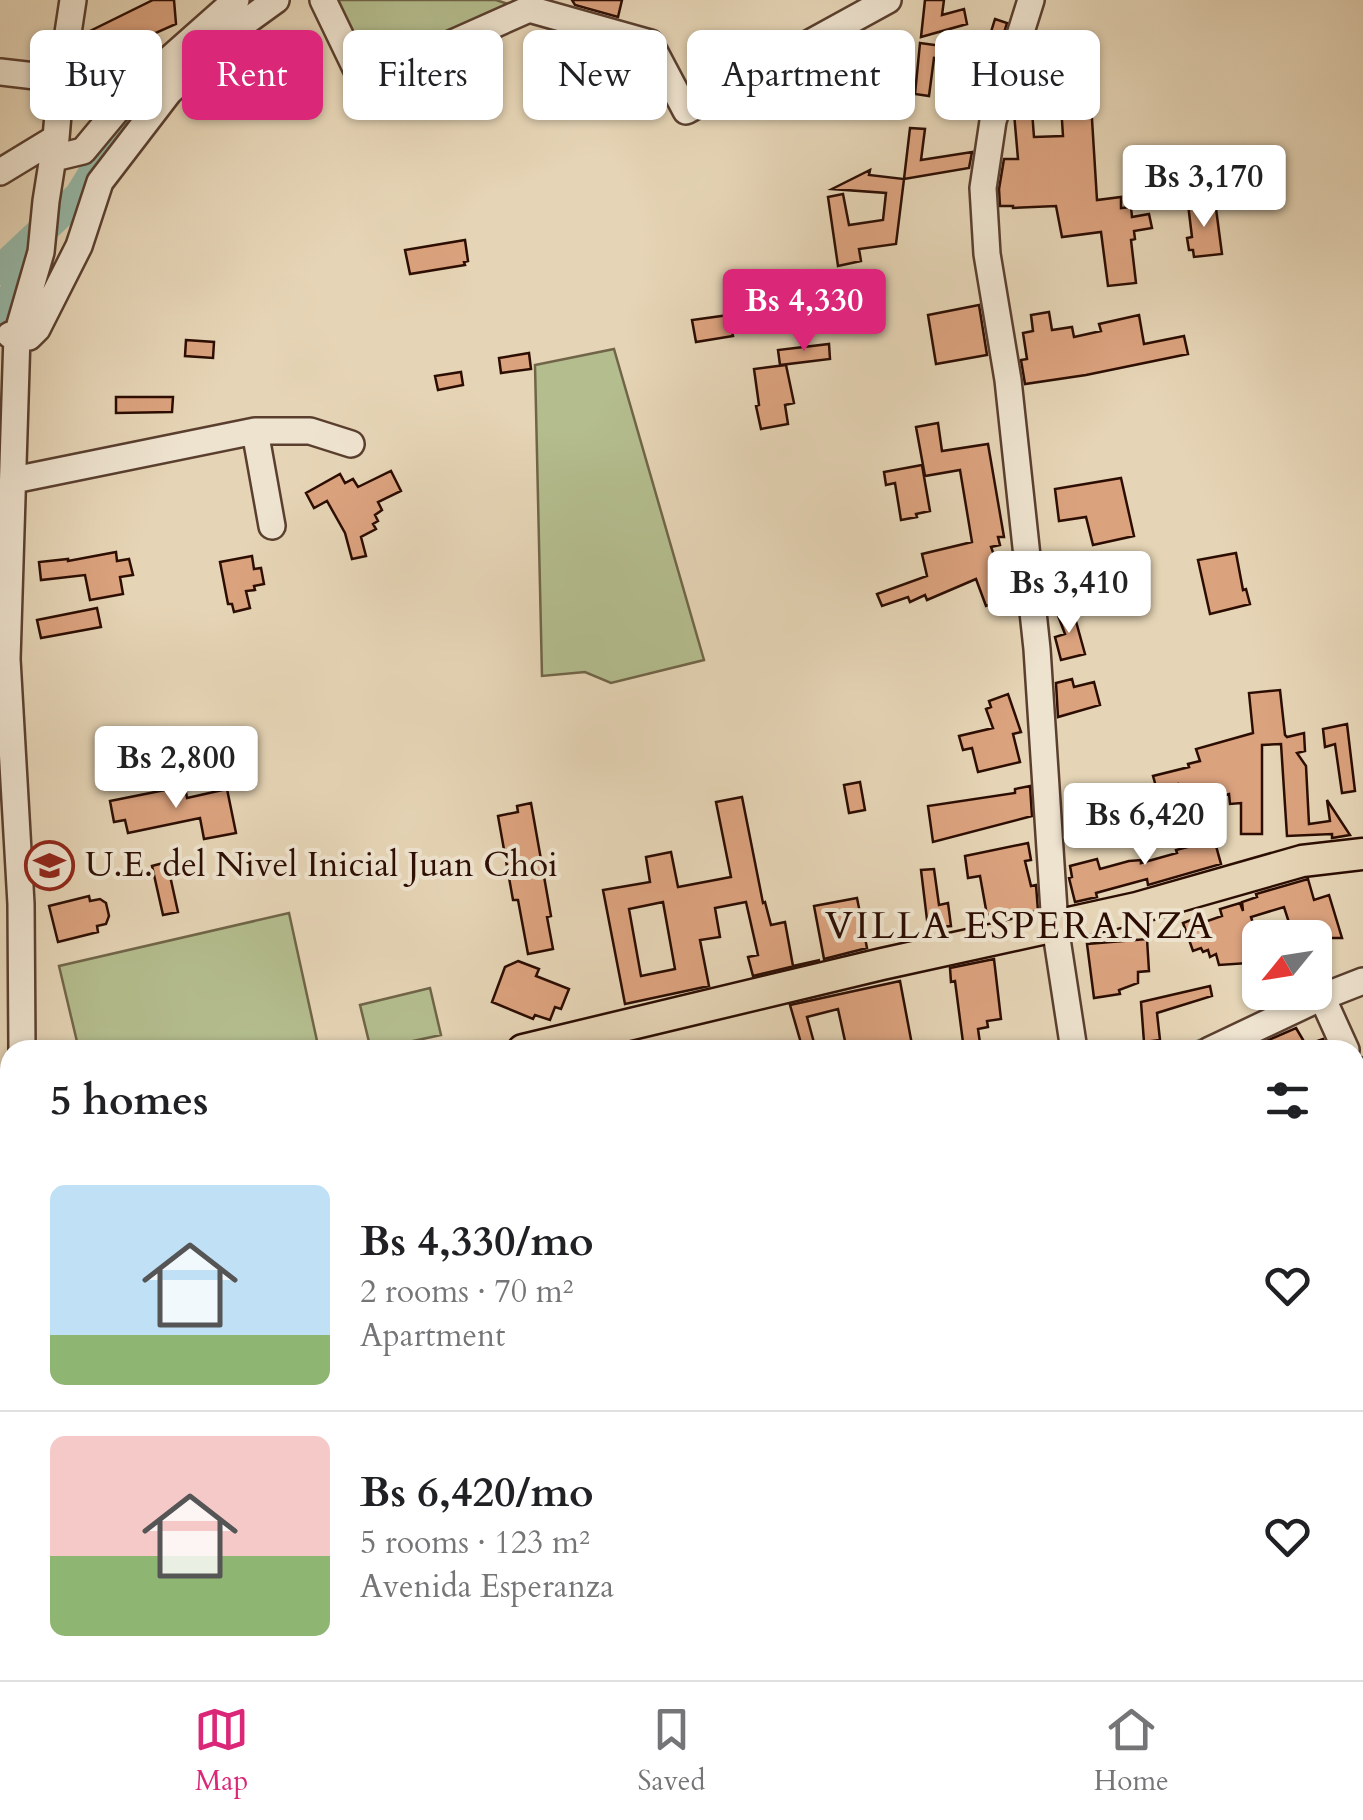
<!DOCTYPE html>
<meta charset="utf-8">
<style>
:root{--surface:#fff;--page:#f2f2f2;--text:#202124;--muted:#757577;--line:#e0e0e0;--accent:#db2777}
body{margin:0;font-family:Cardo,serif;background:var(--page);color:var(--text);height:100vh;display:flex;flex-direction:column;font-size:38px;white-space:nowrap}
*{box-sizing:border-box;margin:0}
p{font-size:32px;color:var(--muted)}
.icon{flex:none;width:55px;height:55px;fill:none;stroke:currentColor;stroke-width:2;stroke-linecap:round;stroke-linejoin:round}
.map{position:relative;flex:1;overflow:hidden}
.side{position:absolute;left:0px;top:1040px;width:1365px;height:640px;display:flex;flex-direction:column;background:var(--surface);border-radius:30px 30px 0 0;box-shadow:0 2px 8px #0004}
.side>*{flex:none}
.top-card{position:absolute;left:30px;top:30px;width:1305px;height:90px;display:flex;gap:20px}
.needle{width:65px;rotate:240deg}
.fabs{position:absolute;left:1242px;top:920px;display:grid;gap:20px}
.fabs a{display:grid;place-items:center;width:90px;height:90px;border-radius:15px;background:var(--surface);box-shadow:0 2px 8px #0004;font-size:50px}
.price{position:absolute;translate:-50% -85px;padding:0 22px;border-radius:10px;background:#fff;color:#222;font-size:32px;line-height:65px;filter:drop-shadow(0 2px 5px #0008)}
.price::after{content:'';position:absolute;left:50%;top:60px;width:30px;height:22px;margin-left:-15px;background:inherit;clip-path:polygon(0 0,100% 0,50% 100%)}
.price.active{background:var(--accent);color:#fff}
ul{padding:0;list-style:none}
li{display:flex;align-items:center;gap:30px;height:250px;padding:0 50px}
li+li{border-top:2px solid var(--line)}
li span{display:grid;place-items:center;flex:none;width:280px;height:200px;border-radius:15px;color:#555}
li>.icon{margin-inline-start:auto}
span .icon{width:120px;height:120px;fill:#fffc;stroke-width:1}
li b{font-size:42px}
h2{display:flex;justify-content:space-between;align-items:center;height:120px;padding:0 50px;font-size:42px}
.tag{padding:0 35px;border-radius:15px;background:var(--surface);box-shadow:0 2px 8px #0004;font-size:35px;line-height:90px}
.tag.active{background:var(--accent);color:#fff}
.tabs{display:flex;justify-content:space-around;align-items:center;height:140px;border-top:2px solid var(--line);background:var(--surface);font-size:28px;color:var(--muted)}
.tabs a{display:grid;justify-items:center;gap:5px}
.tabs .active{color:var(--accent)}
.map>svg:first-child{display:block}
.green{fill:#b4bd8e;stroke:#706548;stroke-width:2.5}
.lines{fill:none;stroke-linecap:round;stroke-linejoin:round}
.stream{stroke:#6c7466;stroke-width:5}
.canal{stroke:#97b9a8;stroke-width:18}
.river{stroke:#97b9a8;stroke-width:30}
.building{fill:#dba27e;stroke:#2c0d02;stroke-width:2.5;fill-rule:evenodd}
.minor-casing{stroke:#5a3f2f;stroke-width:30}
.major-casing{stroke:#2c0d02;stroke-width:35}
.minor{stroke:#eee3cf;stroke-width:25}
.major{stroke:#e5d4b5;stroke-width:30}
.labels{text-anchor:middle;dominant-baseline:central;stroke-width:8;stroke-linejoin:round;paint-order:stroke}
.poi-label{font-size:35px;fill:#2c0d02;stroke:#eee3cf;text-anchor:start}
.neighbourhood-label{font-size:38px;letter-spacing:2.5px;fill:#2c0d02;stroke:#eee3cf}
</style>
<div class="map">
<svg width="1363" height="1680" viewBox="0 0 1363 1680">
<rect width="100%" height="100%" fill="#e5d4b5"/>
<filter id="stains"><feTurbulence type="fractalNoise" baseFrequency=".002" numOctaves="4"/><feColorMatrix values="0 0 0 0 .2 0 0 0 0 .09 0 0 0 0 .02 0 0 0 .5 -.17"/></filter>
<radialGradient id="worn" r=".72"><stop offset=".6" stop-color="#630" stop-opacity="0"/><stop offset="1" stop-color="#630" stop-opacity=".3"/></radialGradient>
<path class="green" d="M332,0h164l21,7 -151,66z
M614,349l90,311 -93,23 -26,-11 -43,4 -7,-311z
M289,913l30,137h-240l-20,-84z
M430,988l11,47 -70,15 -11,-45z"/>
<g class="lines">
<path class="stream" d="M1180,1050l29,-13
M829,1670l1,10"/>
<path class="canal" d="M0,319l20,-67
M0,1314l10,12
M241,1670l4,10"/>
<path class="river" d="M0,270l79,-74 53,-86 49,-47"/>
</g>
<path class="building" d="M153,0h21l2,24 -50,22 10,20 -8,4 2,2 -18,18 -10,5 2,5 -2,3 -24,12 -3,-4 4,-42 7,-3 -5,-12 13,-6 -8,-15z
M572,0h50l-4,17 -43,-12z
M925,0h19l-2,15 22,-6 3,15 -46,13z
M995,19l12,4 -9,29 -12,-4z
M920,43l37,5 -1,13 -22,-3 -5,38 -14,-2z
M977,71h3v38h-15z
M1091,103l6,97 24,-3v11l10,-1 1,10 17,-3 3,14 -18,3 1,8 -4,1 5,43 -28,3 -7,-54 -39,5 -6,-31 -43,2v-2h-13l-1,-17 5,-30h14l-4,-46 18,-2 2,26 29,-1 -2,-31z
M910,128l15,1 -4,31 51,-8 -3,16 -65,11z
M870,170l-1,5 35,4 -8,65 -37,5 2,12 -23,5 -10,-69 15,-3 6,31 34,-5 3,-27 -54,-4z
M1215,201l7,53 -28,3 -1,-7h-4l-2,-12 5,-1 -4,-33z
M465,240l3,21 -4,1 1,3 -55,9 -5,-24z
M979,305l8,50 -51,9 -8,-49z
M1049,312l3,18 20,-3 2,10 27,-6 -2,-7 40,-9 5,29 40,-8 4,18 -102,21 -61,9 -4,-24 6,-1 -4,-26 10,-2 -2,-16z
M729,315l4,21 -37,6 -4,-22z
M186,340l28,2 -1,16 -28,-2z
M829,344l1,15 -50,6 -2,-15z
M529,353l2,16 -30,4 -2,-15z
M786,365l8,38 -9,2 3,19 -27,5 -5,-23 3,-1 -5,-36z
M461,372l2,13 -25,5 -3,-14z
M116,397h57l-1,15 -56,1z
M938,423l4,28 46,-7 16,93h-6l2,8 -9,2 8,21 -3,2 10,29 -20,7 -10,-27 -49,21 -2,-5 -15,7 -2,-5 -26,9 -5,-12 50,-18 -5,-22 50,-12 -12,-72 -35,6 -9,-49z
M922,465l8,46 -14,3 1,3 -16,3 -6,-37 -9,2 -2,-13z
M391,471l10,20 -23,11 4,8 -7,5 3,6 -5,3 3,5 -15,8 5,19 -14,3 -7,-26 -18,-32 -13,7 -8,-15 34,-19 5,9 8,-4 5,8z
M1121,478l13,58 -41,9 -7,-28 -27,4 -4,-32z
M116,552l1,9 12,-2 4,16 -13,2 3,17 -33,6 -5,-25 -44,5 -2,-18 29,-3v2z
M1236,553l7,37 3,-1 4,15 -40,10 -12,-54z
M252,556l2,13 7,-1 3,16 -10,2 1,4 -9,1 4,17 -16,4 -2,-8h-4l-8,-42z
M1103,562l8,22 -12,5 3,8 -36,12 -10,-31z
M1072,607l13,47 -24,6 -6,-23 10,-3 -8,-21z
M97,608l4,19 -60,11 -4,-18z
M1072,679l2,8 20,-5 6,23 -42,12 -2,-34z
M1280,690l5,45 2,2 17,-4 1,18 -8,2 9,13 3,58 21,-3 -3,-21 23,35 -18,3v-4l-45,2 -6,-92 -19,1v89h-21v-31l-11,1 -1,-10 -45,11 -6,-21 -21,6 -4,-14 36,-9 -1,-3 12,-3 -4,-12 57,-16 -4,-40z
M1008,694l13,38 -8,2 7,28 -42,10 -6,-24 -9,2 -4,-14 34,-8 -7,-19 5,-2 -2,-6z
M1347,724l8,67 -13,2 -7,-49 -10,3 -2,-18z
M860,782l5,28 -16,3 -5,-28z
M185,786l2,12 40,-9 9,44 -32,6 -4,-21 -72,15 -3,-13 -11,2 -4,-21z
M1030,786l2,30 -99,26 -5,-36 87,-13v-4z
M742,797l21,106 2,-1 6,23 14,-3 8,44 27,-6 -67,16 -5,-19 10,-2 -12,-53 -31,6 5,29 -20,3 9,46 -84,18 -22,-114 47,-8 -4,-25 25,-5 7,35 53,-10 -15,-75zM663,902l12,67 -34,7 -12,-67z
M531,803l20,113 -4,1 6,32 -25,5 -10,-54h-5l-15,-84 20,-4 -1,-6z
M1211,828l10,36 -73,21 -1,-6 -51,14 1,4 -22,5 -6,-24 3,-1 -2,-11 27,-7 3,10 29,-8 12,-1v3l36,-10 -1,-3 15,-4 -3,-10z
M1028,843l3,17 -6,1 6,25 5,-1 2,26 -19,4 -1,-5 -31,5 -7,-39 -12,2 -3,-22z
M167,862l11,50 -15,3 -11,-49z
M934,869l5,36 9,-2 3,23 -23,2 -7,-58z
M1308,879l6,21 15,-5 13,43h-48l-10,-31 -33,10 9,28v44l-8,1 -4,-27 -29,2 -3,-11 -6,3 -2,-7 -5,2 -2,-4 -8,3 -10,-28 13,-5 3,6 23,-8 -2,-7 20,-6 3,8 -1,-9 15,-5 -1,-3z
M89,896l1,5 10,-2 6,4 3,13 -3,8 -9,2 1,6 -40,10 -9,-36z
M857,898l10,50 -43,11 -10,-53z
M1147,939l2,32 -11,1v11l-19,7 1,4 -26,4 -7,-54z
M994,959l7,60 -14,2 1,6 -10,2 3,21h-17l-9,-69 -4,1 -1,-14z
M518,961l21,8 -3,7 33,13 -8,20 -6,-2 -5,13 -15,-5 -2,4 -41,-17 13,-35z
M900,981l13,69h-66l-9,-41 -31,8 9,33h-13l-13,-45z
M1210,986l2,10 -55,17 3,27 -16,2 -3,-40z
M1296,1028l10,17 17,-6 5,11h-64l-2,-7z"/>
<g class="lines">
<defs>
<path id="minor" d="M323,0l40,83 166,-74 121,34 36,68 202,-111
M1031,0l-38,121 -10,67 4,66 21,126 29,269 18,277 19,124
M0,72l61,7
M54,158l29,-7 49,-59 104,-92
M0,172l56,-34
M10,335l19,2 8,-8 42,-83 21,-64 69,-90 78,-71 29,-21
M255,431l17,95
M14,480l241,-49h55l41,13
M1322,997l24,53
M22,1050l-1,-146 -14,-245 10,-324 24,-83 5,-51 10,-63 5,-59 12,-79
M1210,1050l112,-53 41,-16
M1355,1069l8,17
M0,1178l10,-2
M0,1290l10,12
M0,1347l10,11
M1355,1514l8,-2
M255,1670l3,10
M332,1670l1,10
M634,1670v10
M847,1670v10
M1130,1670v10"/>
<path id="major" d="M523,1050l359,-86 255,-56 165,-47 61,-7
M89,1670l1,10"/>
</defs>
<use href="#minor" class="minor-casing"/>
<use href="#major" class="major-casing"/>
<use href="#minor" class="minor"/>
<use href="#major" class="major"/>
</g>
<defs>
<symbol id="school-ring" viewBox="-11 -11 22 22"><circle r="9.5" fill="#eee3cf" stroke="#8f2418" stroke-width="1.5"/><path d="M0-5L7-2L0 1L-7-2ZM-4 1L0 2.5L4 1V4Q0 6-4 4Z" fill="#8f2418"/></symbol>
</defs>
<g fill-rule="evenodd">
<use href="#school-ring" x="22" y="838" width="55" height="55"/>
</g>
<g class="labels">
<g class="poi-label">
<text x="85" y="865">U.E. del Nivel Inicial Juan Choi</text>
</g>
<g class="neighbourhood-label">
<text x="1020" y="926">VILLA ESPERANZA</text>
</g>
</g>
<rect width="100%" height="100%" filter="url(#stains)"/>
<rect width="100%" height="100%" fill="url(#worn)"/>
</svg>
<div class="fabs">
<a><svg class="needle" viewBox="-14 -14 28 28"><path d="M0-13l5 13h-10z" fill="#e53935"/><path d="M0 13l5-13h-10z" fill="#757577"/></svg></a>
</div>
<b class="price" style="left:1204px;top:230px">Bs 3,170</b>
<b class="price active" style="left:804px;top:354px">Bs 4,330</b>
<b class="price" style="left:1069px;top:636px">Bs 3,410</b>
<b class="price" style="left:176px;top:811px">Bs 2,800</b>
<b class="price" style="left:1145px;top:868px">Bs 6,420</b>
<div class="top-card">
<a class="tag">Buy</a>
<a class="tag active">Rent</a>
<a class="tag">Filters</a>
<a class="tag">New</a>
<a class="tag">Apartment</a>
<a class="tag">House</a>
</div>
<section class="side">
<h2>5 homes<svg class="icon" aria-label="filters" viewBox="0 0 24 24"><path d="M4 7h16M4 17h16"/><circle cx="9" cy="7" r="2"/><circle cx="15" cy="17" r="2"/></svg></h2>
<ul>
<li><span style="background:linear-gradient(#bfe0f5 75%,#8fb573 0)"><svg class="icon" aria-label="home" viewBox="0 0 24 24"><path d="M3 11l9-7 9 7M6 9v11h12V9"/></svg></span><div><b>Bs 4,330/mo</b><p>2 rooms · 70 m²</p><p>Apartment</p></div><svg class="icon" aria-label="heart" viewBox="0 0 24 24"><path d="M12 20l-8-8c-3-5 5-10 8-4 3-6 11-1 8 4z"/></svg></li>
<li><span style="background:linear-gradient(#f6c9c9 60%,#8fb573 0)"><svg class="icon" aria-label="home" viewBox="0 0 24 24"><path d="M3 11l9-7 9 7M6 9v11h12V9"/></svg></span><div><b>Bs 6,420/mo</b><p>5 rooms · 123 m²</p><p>Avenida Esperanza</p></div><svg class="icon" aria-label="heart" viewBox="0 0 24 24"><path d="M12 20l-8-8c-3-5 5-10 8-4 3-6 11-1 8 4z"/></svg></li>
</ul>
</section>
</div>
<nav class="tabs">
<a class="active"><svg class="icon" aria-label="map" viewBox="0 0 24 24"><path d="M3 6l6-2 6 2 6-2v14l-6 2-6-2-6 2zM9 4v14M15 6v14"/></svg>Map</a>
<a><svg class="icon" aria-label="saved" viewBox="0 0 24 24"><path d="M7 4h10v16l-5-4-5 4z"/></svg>Saved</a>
<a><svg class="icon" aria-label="home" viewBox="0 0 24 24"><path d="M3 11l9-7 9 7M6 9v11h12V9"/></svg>Home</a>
</nav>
